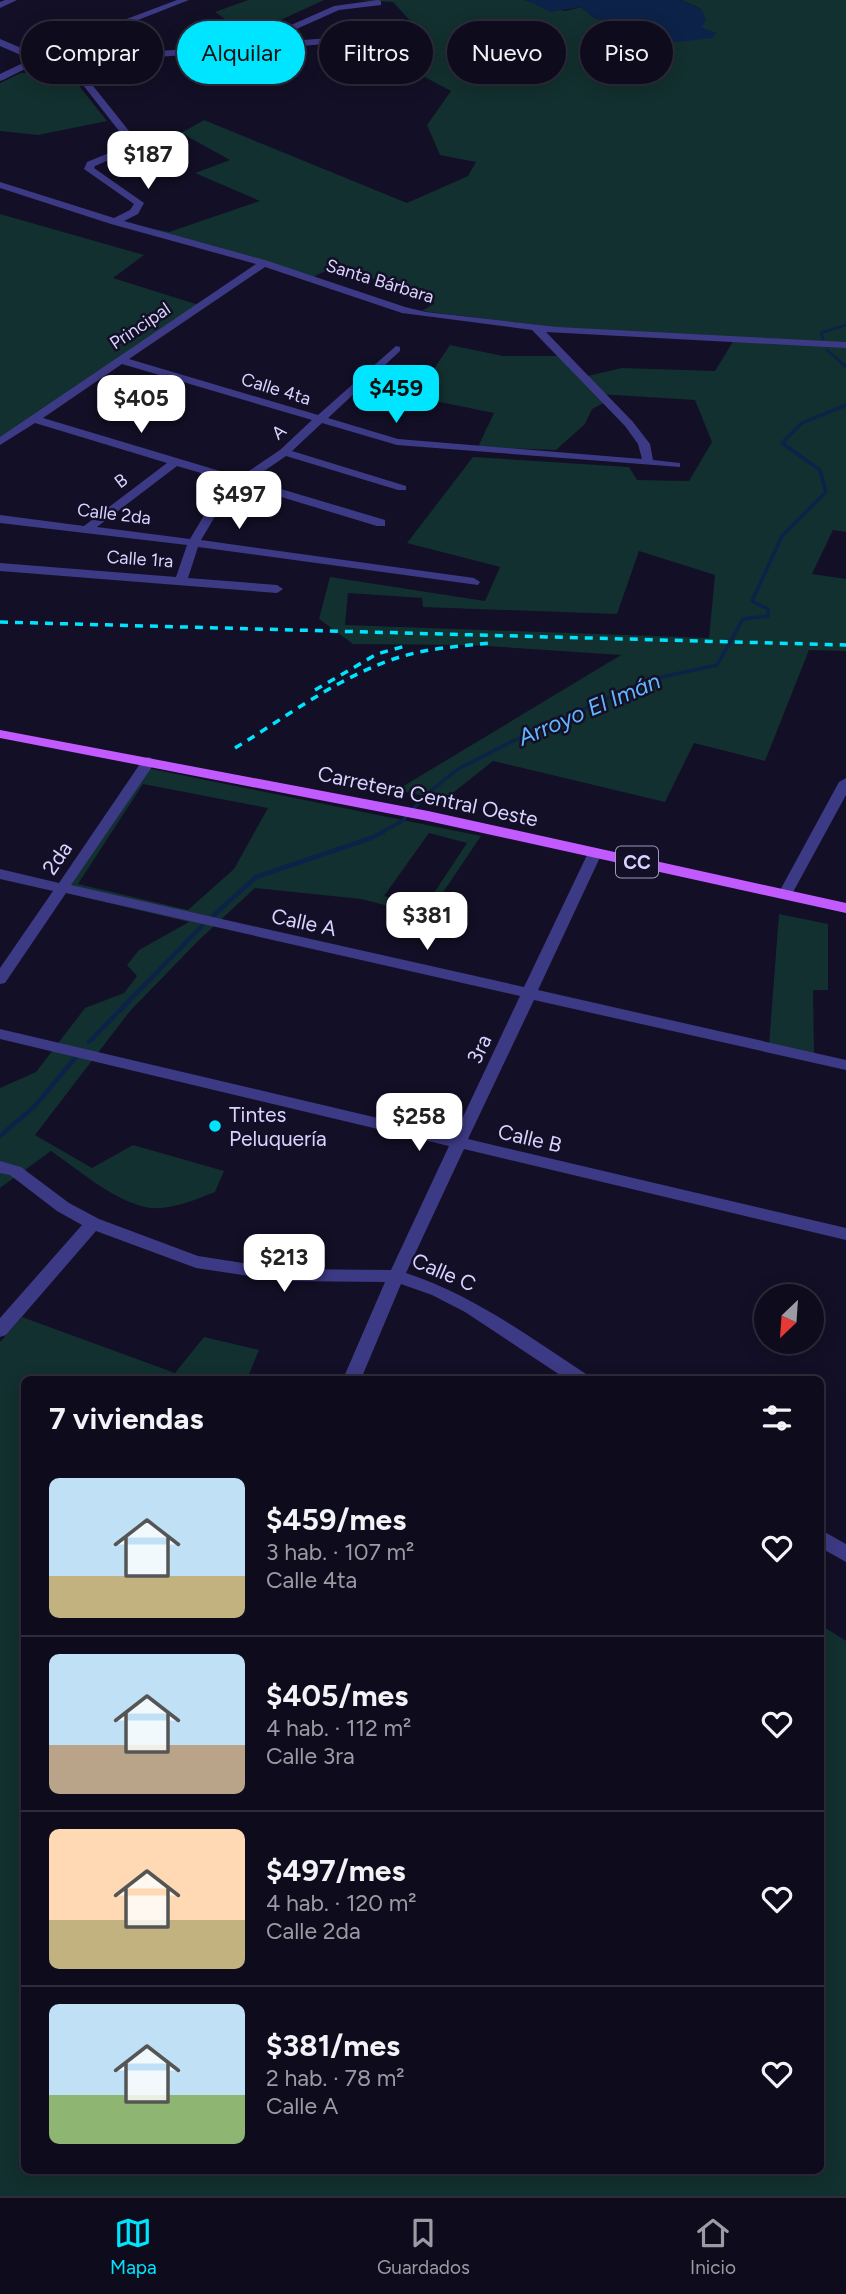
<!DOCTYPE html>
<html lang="es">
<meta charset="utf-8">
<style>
:root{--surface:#0e0b1c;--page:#171425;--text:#f1f3f6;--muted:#9b9ba3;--line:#2e2b3b;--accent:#00e5ff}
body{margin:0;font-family:Figtree,sans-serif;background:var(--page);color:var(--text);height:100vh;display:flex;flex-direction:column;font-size:26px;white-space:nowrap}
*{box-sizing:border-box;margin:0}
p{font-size:23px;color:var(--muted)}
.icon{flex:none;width:38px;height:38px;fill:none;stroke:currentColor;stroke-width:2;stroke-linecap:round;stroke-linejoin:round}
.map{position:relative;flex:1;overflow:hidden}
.details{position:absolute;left:21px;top:1376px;width:803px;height:798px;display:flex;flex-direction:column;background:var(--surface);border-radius:10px;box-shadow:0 4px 18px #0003,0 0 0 2px var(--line)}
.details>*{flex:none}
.banner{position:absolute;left:21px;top:21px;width:805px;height:63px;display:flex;gap:14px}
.needle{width:46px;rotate:205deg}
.controls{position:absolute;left:754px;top:1284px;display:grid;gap:14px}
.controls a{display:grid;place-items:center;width:70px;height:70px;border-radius:50%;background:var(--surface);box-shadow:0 4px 18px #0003,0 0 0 2px var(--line);font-size:35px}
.price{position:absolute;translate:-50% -60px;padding:0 16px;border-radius:14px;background:#fff;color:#222;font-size:23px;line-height:46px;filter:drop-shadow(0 2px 4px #0008)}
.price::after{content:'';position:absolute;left:50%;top:42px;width:21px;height:16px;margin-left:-10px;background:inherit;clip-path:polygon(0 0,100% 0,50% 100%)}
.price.on{background:var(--accent);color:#111}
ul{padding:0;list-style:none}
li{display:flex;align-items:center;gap:21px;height:175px;padding:0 28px}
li+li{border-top:2px solid var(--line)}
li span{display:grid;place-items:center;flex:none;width:196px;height:140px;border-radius:10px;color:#555}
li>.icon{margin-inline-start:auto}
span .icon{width:84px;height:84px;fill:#fffc;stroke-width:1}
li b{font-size:30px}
h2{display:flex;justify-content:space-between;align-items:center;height:84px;padding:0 28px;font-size:30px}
.tag{padding:0 24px;border-radius:32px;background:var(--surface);box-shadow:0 4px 18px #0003,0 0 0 2px var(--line);font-size:24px;line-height:63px}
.tag.on{background:var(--accent);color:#111}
.tabs{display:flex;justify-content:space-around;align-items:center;height:98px;border-top:2px solid var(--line);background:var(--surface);font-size:19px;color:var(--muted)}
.tabs a{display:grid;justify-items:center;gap:4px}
.tabs .on{color:var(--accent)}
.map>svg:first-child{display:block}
.green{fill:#12302f;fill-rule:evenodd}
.water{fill:#0c2248}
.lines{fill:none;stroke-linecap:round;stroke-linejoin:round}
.stream-far2{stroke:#0c2248;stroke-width:2.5}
.stream-far1{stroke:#0c2248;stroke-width:3.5}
.stream{stroke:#0c2248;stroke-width:4.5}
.minor{fill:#3d3a85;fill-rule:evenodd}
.tertiary{fill:#3d3a85;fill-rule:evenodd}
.primary{fill:#c25bff;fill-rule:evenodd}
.rail{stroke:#00e5ff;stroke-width:3.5;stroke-dasharray:8 7;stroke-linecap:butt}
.poi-dot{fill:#00e5ff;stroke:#130f26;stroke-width:2.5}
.labels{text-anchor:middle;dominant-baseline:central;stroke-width:5;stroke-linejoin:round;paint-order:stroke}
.far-street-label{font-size:18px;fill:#d9d4ff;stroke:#130f26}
.shield{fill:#130f26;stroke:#9e99be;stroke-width:2}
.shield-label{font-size:19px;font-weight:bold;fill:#d9d4ff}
.street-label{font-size:21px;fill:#d9d4ff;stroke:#130f26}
.poi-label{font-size:21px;fill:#d9d4ff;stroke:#130f26;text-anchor:start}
.water-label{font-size:23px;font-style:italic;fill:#62b6ff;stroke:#130f26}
</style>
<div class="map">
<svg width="846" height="2196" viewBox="0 0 846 2196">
<rect width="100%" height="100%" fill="#130f26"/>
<path class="green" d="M248,0h76l-76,35 -33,-23z
M357,0h168l40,11 16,-4 12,10 41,14 26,13 56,-11 -14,-5 -1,-19 -20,-9h165v532l-13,-2 -21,44 34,5v72l-37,-1 -44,111 -71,-18 -29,59 -172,-41 -49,39 -47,-10 224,-135 -150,-10 -118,-1 -34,-25 11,-42 155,24 15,-34 -93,-24 66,-86 156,10 8,13 52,1 23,-39 -17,-42 -97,-6 8,8 -14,7 -7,15 -29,26 -78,-3 16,-34 -79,-16 35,-52 53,11h57l19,22 43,-10 93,3 19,-31 -174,-12 -138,-17 13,-8 -97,-38 -29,14 -184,-56 44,9 91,-31 -65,-28 35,-13 -49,-27 23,-13 203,83 61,-27 8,-14 -36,-7 -13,-30 24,-34 -70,-37 45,-16 -33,-36zM639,551l76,24 -6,63 -364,-13 3,-32 74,5 1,9 194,7z
M54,72l22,10 31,39 -69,14 -38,-4v-48l21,-10z
M0,214l144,41 -31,23 86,27 -199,135z
M142,767l339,69 -54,80 -66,-17 -106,-11 -56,52 -69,71 -95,124 57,33 41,-23 91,26 -9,21c-20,8 -48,20 -70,15 -34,-8 -66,-37 -94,-56l-51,37v-100l36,-16 49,-64 39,-15 13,-17 -10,-11 12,-15 50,-28 -131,-31zM143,784l125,24 -34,61 -46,41 -110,-26zM429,833l38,10 -43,65 -40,-12z
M779,914l49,10v66h-15l1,64 -45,-9z
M22,1317l153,56 29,-36 55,13 -12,29h-223v791h797v-545l25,16v555h-846v-854z"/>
<path class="water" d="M525,0h156l20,9 5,10 -4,9 15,5 -5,5 -52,6 -26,-13 -41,-14 -12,-10 -30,5z"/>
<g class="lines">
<path class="stream-far2" d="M823,339l-2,-6 25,-8
M827,350l18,16"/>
<path class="stream-far1" d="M843,364l3,3
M380,833l22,-12 25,-27 31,-25 55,-28 135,-61 69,-15 26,-46 25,-3v-7l-16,-8 30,-65 44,-44 -6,-22 -38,-27 20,-20 44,-18"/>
<path class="stream" d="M214,915l42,-38 115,-39 12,-6
M89,1042l113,-116
M0,1136l34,-29 41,-49"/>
<path class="minor" d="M5,0h12l-17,8v-6z
M177,0h12l-143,56 72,-2 136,-10 1,-3 79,-35 44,-6 3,1v4l-42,5 -74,33 127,-10 4,3 -4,3 -274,21 -63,2 27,10 51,64 1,13 -39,17 -1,2 50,35 -6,11 -14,7 144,40 137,46 21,5 131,15 289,15v6l-300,-16 87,90 17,22 3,16 27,3v4l-283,-22 -75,-22 -30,28 114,35v4h-8l-112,-34 -35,24 134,40v6h-8l-142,-43 -34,57 273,38 6,4 -2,3 -280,-38 -10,31 89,7 6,4 -6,4 -277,-22v-8l176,14 11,-32 -187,-22v-8l84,11 83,-63 -132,-40 -35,22v-8l256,-173 -145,-40 -111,-36v-6l114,36 16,-8 4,-6 -50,-35 3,-7 39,-16 -3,-10 -47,-60 -30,-11v-4l-10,-1 -7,7 -26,13 -3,1v-7l23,-11 8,-8zM265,267l137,46 130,17 93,96 13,18 4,15 -244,-20 -70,-21 72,-67v-4l-4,-1 -78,69 -189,-56zM122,364l190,56 -32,30 -40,27 -197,-59zM177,466l48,14 -35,59 -93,-12z
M149,757l7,4 -85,124 453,102 64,-134 2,-3h10l2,3 -64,137 308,70v10l-312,-70 -66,139 378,89v12l-382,-91 -58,124c69,23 120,62 180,101l3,5h-23l-101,-67 -33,-17 -31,-11 -40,95h-18l42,-97 -103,-1 -86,-13 -100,-37 -90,104 -6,2v-19l82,-93 -25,-14 -47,-36 -10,-2v-12l21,6 48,36 30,16 99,37 84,13 109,1 58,-124 -449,-107v-10l454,107 66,-140 -454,-103 -61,90 -5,1v-16l53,-77 -53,-12v-10l59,14 85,-125z
M846,778v17l-54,99 -7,5 -5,-2 -2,-3 61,-112z
M821,1530l25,14v18l-25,-14z"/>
<path class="tertiary" d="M0,39l38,16 1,2 -9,2 -30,-13z"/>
<path class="primary" d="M0,730l428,81 418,92v10l-418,-92 -428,-83z"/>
<path class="rail" d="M0,622l846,23
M315,690l62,-36 32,-9
M235,748c53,-32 106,-73 165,-91 29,-9 61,-11 91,-14"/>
</g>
<circle class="poi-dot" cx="215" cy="1126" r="7"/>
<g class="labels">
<g class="far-street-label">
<text transform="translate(380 281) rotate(17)">Santa Bárbara</text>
<text transform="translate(140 326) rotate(-34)">Principal</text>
<text transform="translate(276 389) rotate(17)">Calle 4ta</text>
<text transform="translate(279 432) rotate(-41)">A</text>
<text transform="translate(121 481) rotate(-37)">B</text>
<text transform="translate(114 514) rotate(7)">Calle 2da</text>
<text transform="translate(140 559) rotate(4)">Calle 1ra</text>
</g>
<rect class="shield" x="616" y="846.5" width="42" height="31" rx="5"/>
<g class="shield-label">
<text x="637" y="862">CC</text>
</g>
<g class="street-label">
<text transform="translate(428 796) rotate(12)">Carretera Central Oeste</text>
<text transform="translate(57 858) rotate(-56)">2da</text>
<text transform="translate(304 922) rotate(12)">Calle A</text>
<text transform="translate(479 1049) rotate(-65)">3ra</text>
<text transform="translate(530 1138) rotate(13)">Calle B</text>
<text transform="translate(444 1272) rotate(23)">Calle C</text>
</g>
<g class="poi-label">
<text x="229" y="1114">Tintes<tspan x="229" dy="24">Peluquería</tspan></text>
</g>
<g class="water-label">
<text transform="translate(589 709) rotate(-23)">Arroyo El Imán</text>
</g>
</g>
</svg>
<div class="controls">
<a><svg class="needle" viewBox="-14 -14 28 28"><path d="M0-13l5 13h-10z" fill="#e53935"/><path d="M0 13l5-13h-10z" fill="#9b9ba3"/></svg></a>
</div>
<b class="price" style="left:148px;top:191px">$187</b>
<b class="price on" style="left:396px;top:425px">$459</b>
<b class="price" style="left:141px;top:435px">$405</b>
<b class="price" style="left:239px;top:531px">$497</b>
<b class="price" style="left:427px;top:952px">$381</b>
<b class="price" style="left:419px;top:1153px">$258</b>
<b class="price" style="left:284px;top:1294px">$213</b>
<div class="banner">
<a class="tag">Comprar</a>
<a class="tag on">Alquilar</a>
<a class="tag">Filtros</a>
<a class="tag">Nuevo</a>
<a class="tag">Piso</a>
</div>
<section class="details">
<h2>7 viviendas<svg class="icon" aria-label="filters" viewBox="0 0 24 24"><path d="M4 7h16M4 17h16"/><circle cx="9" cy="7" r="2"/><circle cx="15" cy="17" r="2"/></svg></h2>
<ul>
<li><span style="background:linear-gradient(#bfe0f5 70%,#c2b280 0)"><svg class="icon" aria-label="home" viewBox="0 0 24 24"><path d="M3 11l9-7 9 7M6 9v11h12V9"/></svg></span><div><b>$459/mes</b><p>3 hab. · 107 m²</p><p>Calle 4ta</p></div><svg class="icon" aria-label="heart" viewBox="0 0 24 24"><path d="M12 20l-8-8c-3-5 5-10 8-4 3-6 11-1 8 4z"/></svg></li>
<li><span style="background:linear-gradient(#bfe0f5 65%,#b9a48a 0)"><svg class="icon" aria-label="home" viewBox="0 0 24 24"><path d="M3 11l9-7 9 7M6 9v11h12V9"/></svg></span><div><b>$405/mes</b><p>4 hab. · 112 m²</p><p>Calle 3ra</p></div><svg class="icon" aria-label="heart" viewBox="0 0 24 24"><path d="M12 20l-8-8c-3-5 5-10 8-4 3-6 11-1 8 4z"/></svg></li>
<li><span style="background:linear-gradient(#ffd9b3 65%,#c2b280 0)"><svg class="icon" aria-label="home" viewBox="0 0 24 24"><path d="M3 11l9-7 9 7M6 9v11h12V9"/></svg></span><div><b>$497/mes</b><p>4 hab. · 120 m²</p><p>Calle 2da</p></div><svg class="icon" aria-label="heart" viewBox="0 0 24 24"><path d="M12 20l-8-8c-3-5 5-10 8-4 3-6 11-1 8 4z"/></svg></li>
<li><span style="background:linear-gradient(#bfe0f5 65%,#8fb573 0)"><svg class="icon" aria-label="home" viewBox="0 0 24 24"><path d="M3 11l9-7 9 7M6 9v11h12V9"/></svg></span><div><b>$381/mes</b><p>2 hab. · 78 m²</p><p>Calle A</p></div><svg class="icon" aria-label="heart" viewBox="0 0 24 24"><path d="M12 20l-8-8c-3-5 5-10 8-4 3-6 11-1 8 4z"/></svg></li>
</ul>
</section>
</div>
<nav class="tabs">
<a class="on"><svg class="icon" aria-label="map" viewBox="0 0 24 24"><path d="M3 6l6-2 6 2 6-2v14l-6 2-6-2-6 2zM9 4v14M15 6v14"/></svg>Mapa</a>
<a><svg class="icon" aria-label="saved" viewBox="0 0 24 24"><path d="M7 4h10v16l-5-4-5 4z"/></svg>Guardados</a>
<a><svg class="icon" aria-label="home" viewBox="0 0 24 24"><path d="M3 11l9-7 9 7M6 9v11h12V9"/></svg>Inicio</a>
</nav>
